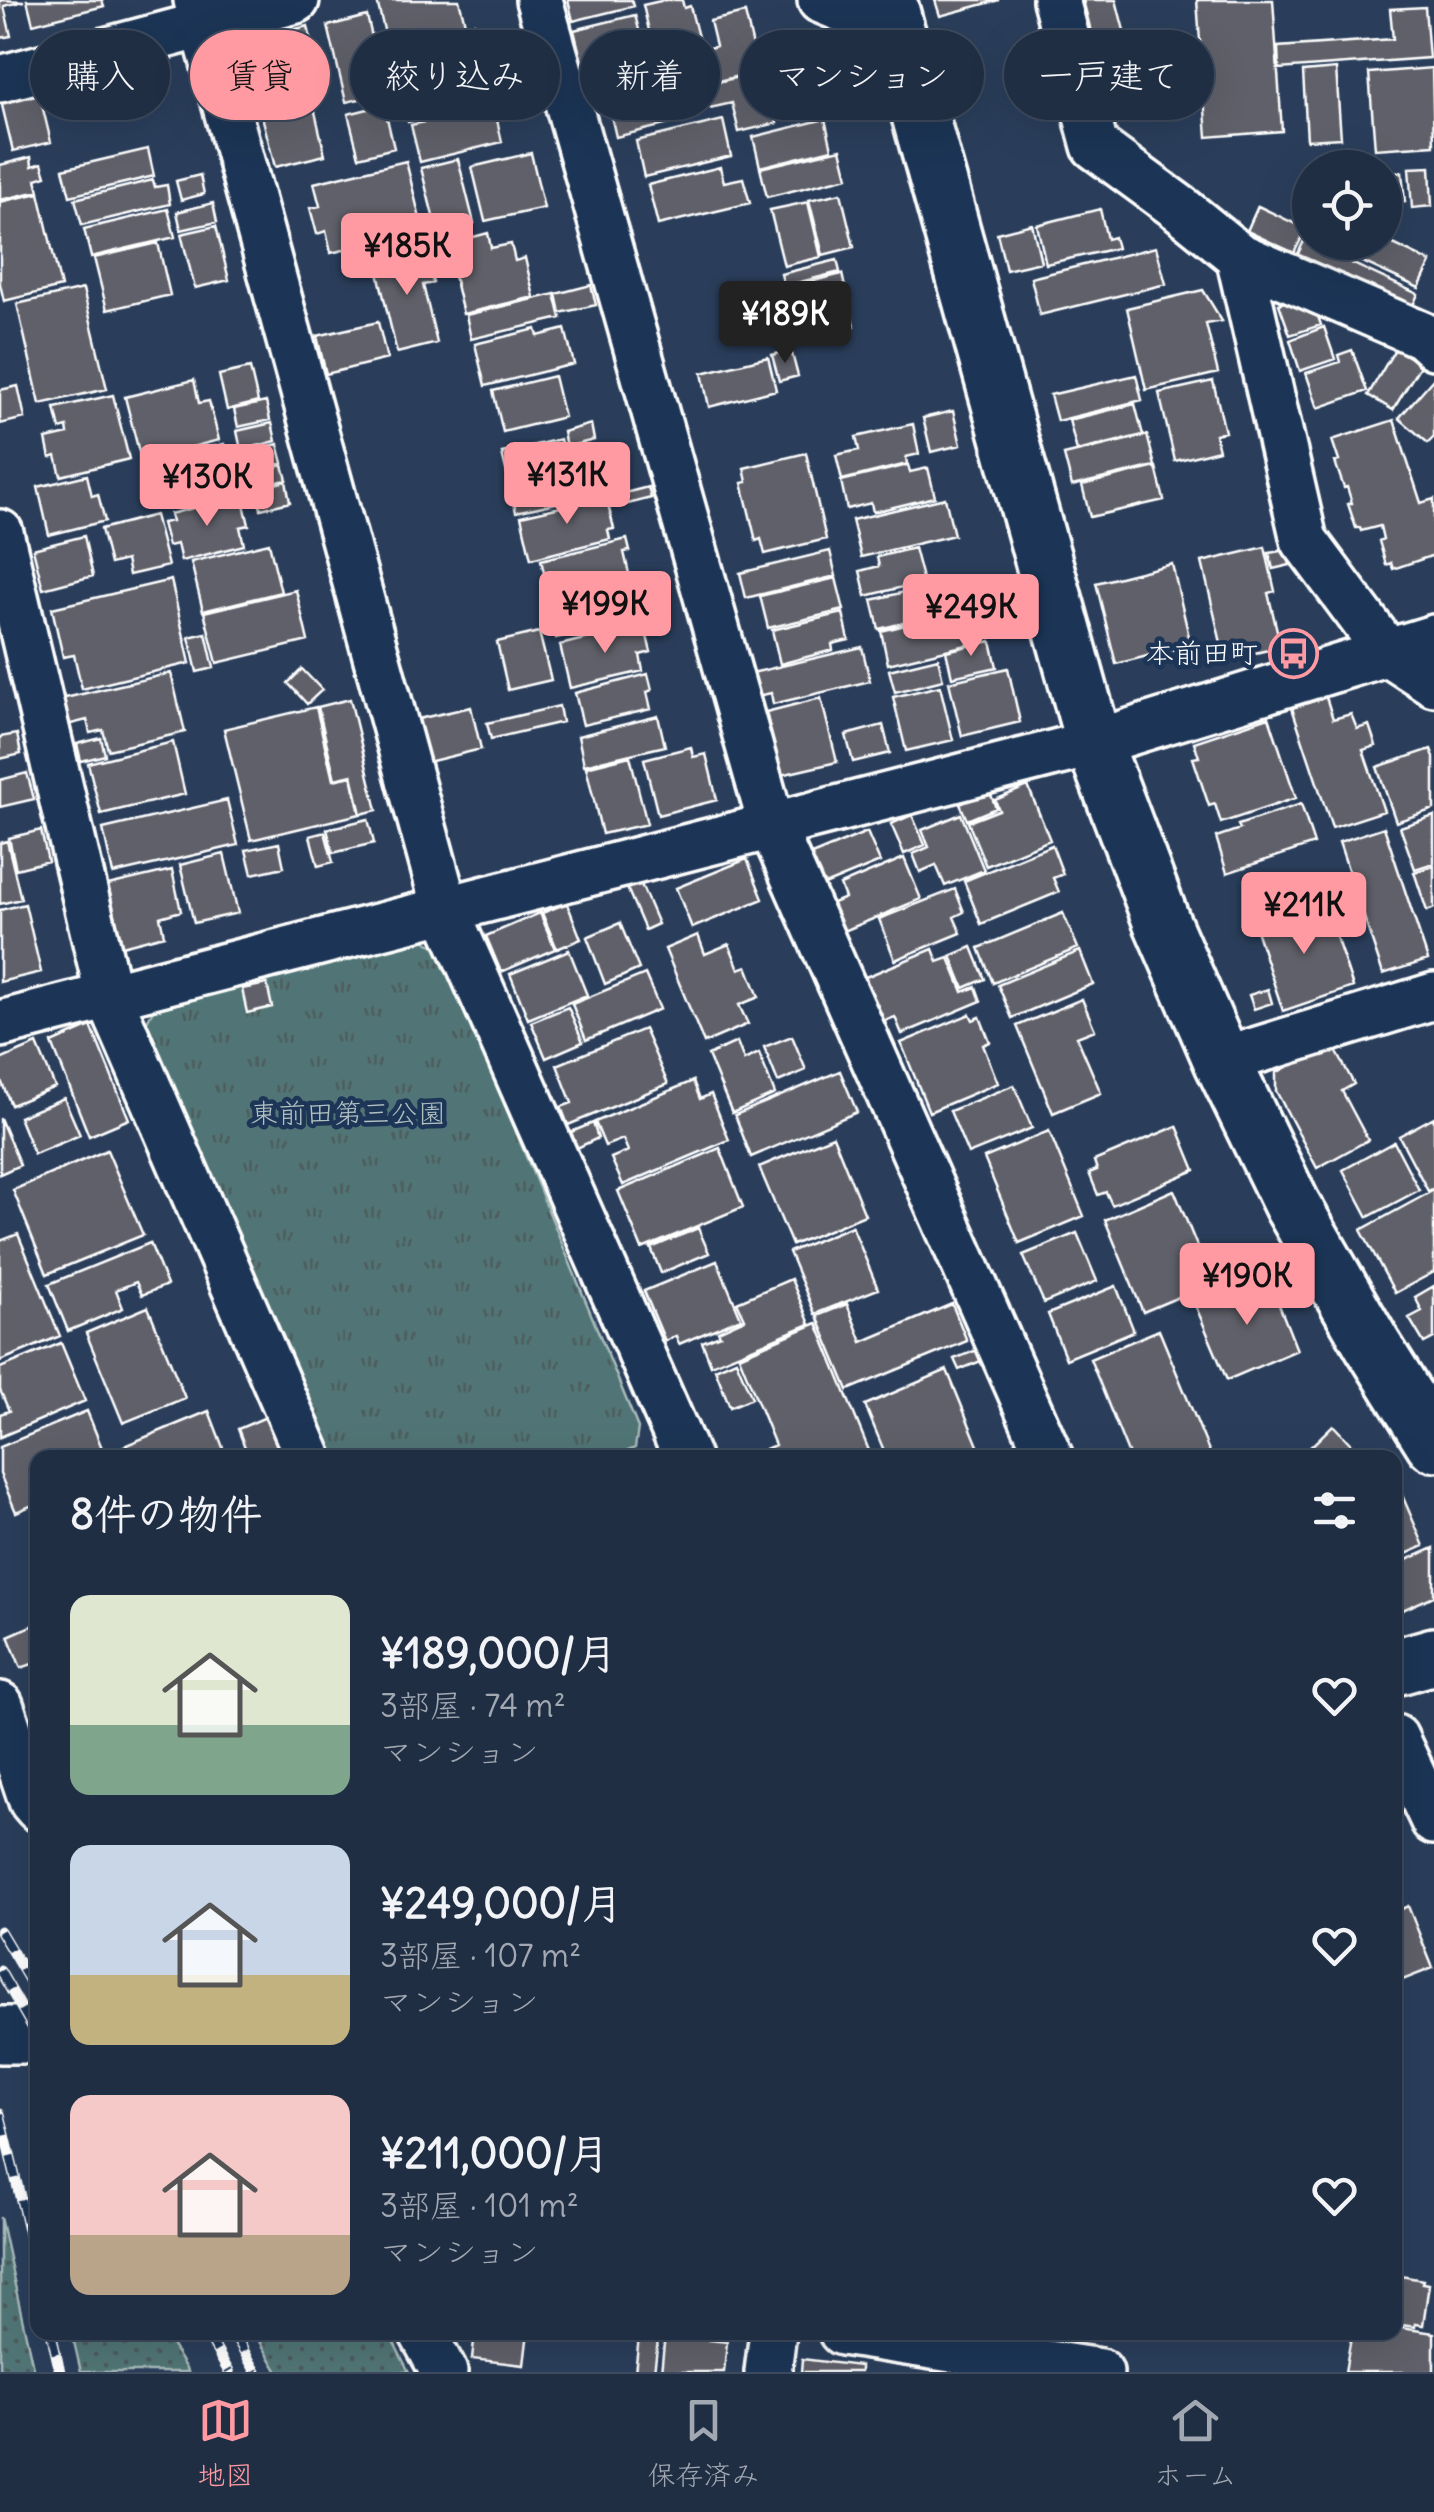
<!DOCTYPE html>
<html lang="ja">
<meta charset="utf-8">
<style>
:root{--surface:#202e44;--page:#2d3a4f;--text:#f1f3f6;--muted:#a2a8b2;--line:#3d4a5d;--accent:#ff9aa2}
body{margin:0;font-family:Delius,"Klee One",sans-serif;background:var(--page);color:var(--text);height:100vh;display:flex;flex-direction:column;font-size:38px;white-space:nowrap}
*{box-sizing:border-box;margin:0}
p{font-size:32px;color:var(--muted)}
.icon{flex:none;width:55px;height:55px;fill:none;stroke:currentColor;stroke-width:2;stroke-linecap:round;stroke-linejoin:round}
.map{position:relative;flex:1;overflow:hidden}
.details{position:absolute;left:30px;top:1450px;width:1372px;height:890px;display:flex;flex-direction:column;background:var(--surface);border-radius:20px;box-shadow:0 10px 40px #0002,0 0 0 2px var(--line)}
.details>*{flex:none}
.banner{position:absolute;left:30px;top:30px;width:1375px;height:90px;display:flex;gap:20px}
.tools{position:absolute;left:1292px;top:150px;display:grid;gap:20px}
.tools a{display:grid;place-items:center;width:110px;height:110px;border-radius:50%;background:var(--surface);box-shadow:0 10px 40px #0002,0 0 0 2px var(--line);font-size:50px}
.price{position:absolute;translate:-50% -85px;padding:0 22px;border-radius:10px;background:var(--accent);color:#111;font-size:32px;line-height:65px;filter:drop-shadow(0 2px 5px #0008)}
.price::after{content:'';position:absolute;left:50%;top:60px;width:30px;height:22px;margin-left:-15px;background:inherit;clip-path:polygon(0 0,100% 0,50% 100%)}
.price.on{background:#222;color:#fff}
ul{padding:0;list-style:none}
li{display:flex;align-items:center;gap:30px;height:250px;padding:0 40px}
li span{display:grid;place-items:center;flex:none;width:280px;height:200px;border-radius:20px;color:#555}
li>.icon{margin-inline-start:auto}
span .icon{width:120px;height:120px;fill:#fffc;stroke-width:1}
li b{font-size:42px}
h2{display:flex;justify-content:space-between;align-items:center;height:120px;padding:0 40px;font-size:42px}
.chip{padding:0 35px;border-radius:45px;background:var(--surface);box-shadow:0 10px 40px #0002,0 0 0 2px var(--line);font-size:35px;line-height:90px}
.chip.on{background:var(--accent);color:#111}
.dock{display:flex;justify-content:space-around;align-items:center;height:140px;border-top:2px solid var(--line);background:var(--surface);font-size:28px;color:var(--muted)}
.dock a{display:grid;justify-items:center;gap:5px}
.dock .on{color:var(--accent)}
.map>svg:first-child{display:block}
.grass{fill:url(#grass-dots);stroke:#a8baba;stroke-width:2.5}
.park{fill:url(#park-tufts);stroke:#a8baba;stroke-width:2.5}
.building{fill:#60606a;stroke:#fff;stroke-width:2.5}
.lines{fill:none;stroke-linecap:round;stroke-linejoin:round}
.minor-casing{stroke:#fff;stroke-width:52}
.tertiary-casing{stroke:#fff;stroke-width:62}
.minor{stroke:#1d3557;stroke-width:45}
.tertiary{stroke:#1d3557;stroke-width:55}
.rail-casing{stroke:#fff;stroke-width:11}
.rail{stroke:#1d3557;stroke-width:8;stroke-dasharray:22;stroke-linecap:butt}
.labels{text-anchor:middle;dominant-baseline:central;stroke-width:9;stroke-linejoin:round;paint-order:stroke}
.poi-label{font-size:28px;fill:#fff;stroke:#1d3557;text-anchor:end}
.park-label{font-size:28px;fill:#b1c1c1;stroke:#1d3557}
</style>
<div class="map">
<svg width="1434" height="2372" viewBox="0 0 1434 2372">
<defs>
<pattern id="grass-dots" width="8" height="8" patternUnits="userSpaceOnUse" patternTransform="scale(2.5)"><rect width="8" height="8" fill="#517576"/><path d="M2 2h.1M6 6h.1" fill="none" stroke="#4e5c5d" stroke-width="1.8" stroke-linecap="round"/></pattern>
<pattern id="park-tufts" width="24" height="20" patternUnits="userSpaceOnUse" patternTransform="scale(2.5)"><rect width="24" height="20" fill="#517576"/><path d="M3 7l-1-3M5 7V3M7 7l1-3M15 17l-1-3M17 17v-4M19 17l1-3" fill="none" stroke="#4e5c5d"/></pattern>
</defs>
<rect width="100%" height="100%" fill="#2a3e5b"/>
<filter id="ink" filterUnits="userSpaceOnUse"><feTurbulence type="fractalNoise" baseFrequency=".01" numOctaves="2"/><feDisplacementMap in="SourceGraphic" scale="20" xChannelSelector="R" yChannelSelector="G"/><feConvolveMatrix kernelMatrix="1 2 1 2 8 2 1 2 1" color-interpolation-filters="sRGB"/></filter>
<g filter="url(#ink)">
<path class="grass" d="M0,2217l34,155h-34z
M72,2333h92l24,39h-107z
M255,2333h134l20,39h-131z"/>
<path class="park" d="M422,939l19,11 197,478 -3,20 -23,10 -277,-1 -189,-434 7,-13z"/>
<path class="building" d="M0,0l24,1 -20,5 7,30 -11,2z
M27,0h75l2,6 -71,18z
M382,0h77l6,23 -78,19 -10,-41z
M568,0h64l2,6 -61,15z
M665,0h17l2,8 6,-2 8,31 -45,11 -10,-43z
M935,0h64l-59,16z
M1083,0h33l23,88 -31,9z
M1197,0h76l9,131 -75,6z
M1425,7l4,51 -150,11 -1,-22 115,-8 -3,-30z
M745,13l14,58 -53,13 -8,-33 18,-5 -6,-25z
M635,15l10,37 -62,15 -9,-37z
M367,16l12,50 -17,3 6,28 -22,5 -18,-76z
M474,23l5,19 7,-1 4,18 -90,22 -8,-38z
M308,26l7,33 -20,5 -7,-33z
M818,53l5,20 30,-8 9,33 -64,15 -13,-52z
M675,57l7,31 -79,19 -7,-31z
M478,66l8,37 -78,19 -4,-16 4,-1 -6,-21z
M1432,68l2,77 -59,4 -6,-76z
M1336,69l5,69 -34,2 -4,-68z
M764,71l13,52 -38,9 -7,-29 -22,5 -5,-23z
M307,77l18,78 -50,12 -13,-51 10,-2 -7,-27z
M690,87l7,30 -81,20 -7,-30z
M38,88l13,54 -38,9 -13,-54z
M384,105l10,43 -35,9 -11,-43z
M494,106l8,36 -82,20 -9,-37z
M825,119l7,30 -72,18 -7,-30z
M723,120l8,36 -87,21 -8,-36z
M148,149l6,27 -84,20 -7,-27z
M841,149l7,28 -81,20 -7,-29z
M531,153l13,55 -59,13 -13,-54z
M31,157l1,9 10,-3 4,13 -10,3 3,12 -39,9v-35z
M458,159l16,64 -37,9 -16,-64z
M406,161l17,70 -92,22 -5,-22 -9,3 -7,-26 10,-2 -6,-23z
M720,167l4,15 19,-4 7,25 -92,22 -10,-40z
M1430,167l2,39 -20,2 -3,-40z
M1402,172l3,30 -17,1 -2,-29z
M200,175l4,19 -23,6 -5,-19z
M153,180l2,7 12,-2 3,19 -88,21 -7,-26z
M39,193l22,94 -57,14 -4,-17v-82z
M841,193l13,54 -31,8 -14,-55z
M808,202l13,55 -37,9 -14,-56z
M213,203l4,19 -36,8 -4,-18z
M1258,206l48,23 -12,24 -47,-22z
M168,209l7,28 -84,20 -7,-28z
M1100,209l7,30 7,-2 3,11 -71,16 -9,-39z
M1032,224l9,38 -35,8 -9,-37z
M216,226l13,54 -34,8 -14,-54z
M488,233l3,15 20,-4 4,17 10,-3 9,39 -71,17 -13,-55 4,-1 -3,-15z
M1385,240l46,22 -12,26 -95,-44 61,-2z
M1304,241l114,53 -8,18 -115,-52z
M158,243l12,52 -63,15 -13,-52z
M424,247l9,36 -10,2 14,58 -40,10 -22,-93z
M1156,247l10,37 -126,31 -9,-37z
M837,260l3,12 -56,14 -3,-12z
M842,274l12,52 -57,14 -12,-52z
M591,285l5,20 -36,8 -4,-19z
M83,289l24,100 -67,15 -23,-100z
M1203,290l19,31 -16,3 12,49 -72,17 -19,-82z
M1310,293l11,32 -31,10 -11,-31z
M555,294l6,24 -90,21 -5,-24z
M378,322l9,37 -61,15 -9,-38z
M1324,327l11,32 -35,12 -10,-31z
M536,329l2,7 27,-7 9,35 -89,22 -10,-42z
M1395,349l26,15 -28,46 -25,-15z
M791,350l7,26 -19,5 -7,-26z
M1352,350l15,41 -49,17 -12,-35 34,-11 -2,-7z
M768,357l8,33 -67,17 -7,-34z
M250,368l8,34 -31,8 -8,-35z
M1136,375l6,25 -85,21 -7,-26z
M554,376l10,41 -61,15 -10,-41z
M1434,378v59l-6,6 -29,-25z
M194,380l5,23 10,-2 10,39 -78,20 -16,-63z
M1213,381l12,51 -10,2 4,16 -44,11 -16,-68z
M18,386l7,32 -25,6v-34z
M113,395l16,64 -68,17 -5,-20 -6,2 -4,-19 22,-5 -1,-7 -7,2 -5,-21z
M266,402l4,18 -32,7 -4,-18z
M1135,404l8,31 -66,16 -8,-31z
M953,411l8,34 -30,7 -8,-34z
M1394,420l27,83 13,-4v56l-41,14 -2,-6 -5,2 -7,-24 4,-2 -3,-13 -19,5 -1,-3h-4l-8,-24 4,-1 -5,-16 -3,1 -9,-26 4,-1 -7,-21z
M272,423l4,18 -35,9 -4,-19z
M591,424l3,16 -28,7 -3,-15z
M913,424l6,30 -13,3 1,7 -65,16 -6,-25 23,-5 -3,-13z
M1147,435l8,31 -83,20 -8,-31z
M560,439l14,60 -58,13 -14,-59z
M224,444l12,46 -71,17 -11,-46z
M278,444l5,19 -29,8 -4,-20z
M806,453l20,86 -61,15 -4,-15 -5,2 -14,-58 5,-1 -3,-14z
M283,465l4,15 -20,4 -4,-14z
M908,465l2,7 18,-4 7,29 -62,15 -2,-9 -24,6 -6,-28z
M1156,467l8,33 -74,17 -8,-32z
M87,475l5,21 6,-2 7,27 -56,14 -11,-48z
M286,481l4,21 -29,7 -5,-20z
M648,487l3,11 -31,8 -3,-11z
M233,498l2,8 9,-2 5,21 -9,2 4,18 -63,16 -4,-17 -9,2 -6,-23 10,-2 -2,-7z
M600,498l1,4 6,-2 7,29 -6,1 2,9 -79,20 -10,-43z
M945,498l9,37 -93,22 -9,-37z
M155,515l13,51 -39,9 -3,-15 -16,4 -9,-35z
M84,536l9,40 -50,13 -10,-40z
M627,539l3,12 -6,1 6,26 -80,19 -9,-37z
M269,543l12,49 -78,19 -12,-49z
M1265,547l10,44 -7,2 13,54 -56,13 -23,-98z
M914,548l9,34 -57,14 -6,-25 19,-5 -2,-9z
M1286,550l4,15 -17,4 -4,-16z
M830,551l6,25 -90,22 -6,-25z
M1172,564l19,81 -75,19 -20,-81z
M836,578l8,32 -76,18 -8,-32z
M957,579l7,29 -85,21 -7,-29z
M171,580l19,83 -108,26 -8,-34 -11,2 -11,-49z
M626,584l9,36 -79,18 -8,-35z
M296,590l12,51 -91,22 -13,-51z
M967,610l8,33 -87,21 -7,-33z
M843,613l6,27 -17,4 1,6 -53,14 -8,-34z
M644,624l7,28 -11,3 3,16 -73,17 -10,-43z
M539,632l12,48 -43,10 -11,-48z
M206,633l8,35 -17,4 -8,-35z
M991,641l6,26 -45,10 -6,-26z
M862,647l8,34 -97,23 -2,-11 -13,3 -6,-23z
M938,658l5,22 -48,12 -6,-22z
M1008,668l12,54 -58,14 -13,-54z
M302,669l20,21 -15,14 -19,-21z
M171,673l14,59 -77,18 -5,-20 -13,3 -3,-13 -20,5 -6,-26z
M648,674l4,16 -5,2 4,17 -68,16 -8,-32z
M940,686l13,54 -47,11 -13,-54z
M1326,697l7,22 18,-5 6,15 12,-4 7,21 -13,4 21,61 -52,17 -40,-120z
M821,698l16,64 -56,13 -15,-63z
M350,699l27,111 -16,4 -9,-39 -17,4 -17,-72z
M559,706l3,16 -71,17 -4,-16z
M316,707l17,73 19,-4 8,38 -109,26 -27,-111z
M471,707l10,42 -53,13 -10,-43z
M658,716l7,30 -81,19 -6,-29z
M1269,717l27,81 -75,25 -6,-19 -6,2 -16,-48 6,-1 -5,-15z
M883,725l7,28 -37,9 -7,-27z
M17,734l4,20 -21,5v-22z
M101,738l4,17 -24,6 -4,-17z
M173,742l12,52 -84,20 -13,-51z
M691,747l2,10 13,-3 11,46 -59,15 -14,-56z
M1431,749l3,8v52l-38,13 -19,-55z
M630,756l17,68 -45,10 -16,-67z
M27,773l7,26 -34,8v-27z
M1028,786l22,54 -64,26 -18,-44 31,-12 -4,-10z
M990,792l6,16 -29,12 -7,-16z
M227,800l11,45 -125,29 -10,-45z
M1301,804l13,40 -87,29 -11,-36 24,-8 -2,-4z
M961,814l23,56 -39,16 -9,-21 -16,7 -7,-18 16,-7 -7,-17z
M912,815l13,30 -21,9 -13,-30z
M1434,816v47l-19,6 -15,-42z
M368,819l6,24 -41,10 -6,-24z
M1384,827l44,133 -45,14 -44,-132z
M41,830l7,31 -32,8 -7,-31z
M325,832l8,30 -15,4 -8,-30z
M867,832l13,30 -58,24 -13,-30z
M7,841l14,58 -21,5v-61z
M279,843l5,24 -32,7 -6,-24z
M1052,845l11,29 -10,4 6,14 -78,32 -17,-43z
M224,854l14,59 -44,10 -14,-58z
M904,858l17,41 -82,34 -11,-28 17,-7 -5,-13z
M747,859l16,40 -71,29 -16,-40z
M1434,866v42l-7,3 -13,-39z
M172,870l9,41 -21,6 4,18 -42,11 -14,-61z
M640,882l18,42 -13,6 -18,-42z
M1340,883l3,12 -21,8 -5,-13z
M955,889l9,23 -10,5 7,16 -66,27 -16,-41z
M567,903l14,36 -24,10 -15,-36z
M25,904l16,68 -41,10v-72z
M1325,904l28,83 -70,24 -28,-84z
M540,913l15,36 -54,23 -15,-36z
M1063,913l15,35 -85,35 -14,-35z
M620,923l19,46 -34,15 -18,-47z
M698,935l7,19 24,-10 10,25 8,-3 12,31 -20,8 9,19 -44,19 -39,-94z
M972,947l13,32 -21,9 -13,-32z
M933,949l5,13 11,-4 14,34 13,-5 5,14 -79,33 -7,-17 -13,5 -19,-44z
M569,950l18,45 -59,24 -18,-45z
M1080,951l13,33 -81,34 -14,-33z
M645,974l15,35 -74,31 -14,-36z
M267,984l5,23 -25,6 -5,-24z
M1268,989l4,14 -18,6 -5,-14z
M1082,999l13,31 -18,7 24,56 -48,20 -36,-87z
M568,1007l15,35 -37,16 -15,-36z
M970,1014l3,6 7,-3 10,25 -7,3 15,38 -69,29 -28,-69z
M91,1026l38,93 -40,17 -37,-93z
M644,1029l24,55 -100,41 -7,-18 11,-4 -15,-38z
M792,1036l14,34 -28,12 -14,-35z
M737,1042l7,18 15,-7 16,41 -43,19 -24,-58z
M1332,1043l22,41 -12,7 26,49 -51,28 -41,-77v-18z
M37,1044l18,43 -44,18 -11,-27v-18z
M840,1071l17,41 -106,45 -16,-42z
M693,1081l7,18 11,-5 18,46 -106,45 -12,-27 17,-7 -5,-12 -18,7 -10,-24z
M1014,1085l18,43 -64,26 -18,-43z
M64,1098l16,37 -46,19 -15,-37z
M1434,1117v71l-6,3 -29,-55z
M0,1118l20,47 -20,9z
M593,1123l5,15 -21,10 -6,-16z
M1177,1126l18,44 -83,35 -6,-13 -8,3 -9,-22 8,-3 -3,-9z
M1049,1131l35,85 -65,27 -35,-85z
M833,1136l32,79 -73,30 -33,-78z
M1394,1142l25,48 -51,27 -25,-47z
M720,1148l23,59 -101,42 -24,-58z
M107,1150l36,85 -96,39 -34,-84z
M1174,1190l38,93 -69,29 -38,-92z
M1434,1190v82l-39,21 -34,-63z
M852,1226l26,63 -63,25 -26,-62z
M698,1228l11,25 -48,20 -10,-25z
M1077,1233l20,48 -53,22 -21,-48z
M18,1234l42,102 -60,25v-120z
M150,1243l17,42 -25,10 -6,-13 -20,8 7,18 -55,23 -19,-47z
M717,1261l24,57 -62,26 -3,-8 -11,5 -21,-50z
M1268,1277l29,73 -70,30 -31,-73z
M791,1279l19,45 -99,41 -9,-23 18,-7 -2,-4 27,-12 -8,-17z
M1116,1286l18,45 -68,28 -18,-45z
M1434,1286v52l-10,5 -15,-25 13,-7 -7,-14z
M847,1304l15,38 90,-38 15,37 -119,49 -31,-74z
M148,1307l37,91 -62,25 -37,-90z
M817,1323l55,135h-128l31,-13 -36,-89z
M1159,1330l53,128h-82l-40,-99z
M61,1343l24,58 -85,36v-23l9,-3 -9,-21v-22z
M977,1350l4,11 -22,9 -5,-11z
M736,1360l16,38 -22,9 -15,-38z
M947,1370l36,88h-96l-22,-53z
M87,1411l19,47h-68v45l-22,9 -16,-38v-27z
M209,1411l18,47h-98l-5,-12z
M266,1417l16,37 -9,4h-24l-11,-29z
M1333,1425l31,33h-65z
M1402,1495l22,51 -29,13v-60z
M1434,1548v48l-38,17 -1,-48z
M38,1623v39l-17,6 -13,-32z
M1408,1906l25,62 -38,15v-71z
M1395,2275l28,5 -1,3 7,1 -6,41 -8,-1v3l-20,-3z
M1395,2327l39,6v39h-89l7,-40h43z
M475,2332h53l-4,33 -52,-6z
M665,2335l62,7 -3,30h-63z
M639,2337l19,3 -4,32h-19z
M802,2359l58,7v6h-59z"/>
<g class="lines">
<defs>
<path id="minor" d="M197,0l248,908 242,550
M539,0l233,827 278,631
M821,0l75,31
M1056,0l39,146 86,63 58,47 183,79 12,11
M0,79l296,-79
M1239,256l65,284 84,113 46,30
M0,533l109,464 200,461
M0,1024l1094,-281 340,-105
M1222,1061l212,-65
M0,1705l32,96 6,7
M1395,1738l39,83
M422,2332l22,40
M842,2332l258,40
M768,2372l5,-40"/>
<path id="tertiary" d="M888,0l206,743 68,180 60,138 70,144 80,139 62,99
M1395,1667l39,-11
M0,2035h38"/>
</defs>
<use href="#minor" class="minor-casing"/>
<use href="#tertiary" class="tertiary-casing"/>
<use href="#minor" class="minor"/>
<use href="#tertiary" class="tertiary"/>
<defs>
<path id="rail" d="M0,1931l38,64
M0,1971l38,66
M0,2114l38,157
M51,2332l9,40
M206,2332l23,40
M233,2332l23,40"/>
</defs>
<use href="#rail" class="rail-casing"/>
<use href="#rail" class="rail"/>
</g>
</g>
<defs>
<symbol id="bus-ring" viewBox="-11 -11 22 22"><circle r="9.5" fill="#1d3557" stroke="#ff9aa2" stroke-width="1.5"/><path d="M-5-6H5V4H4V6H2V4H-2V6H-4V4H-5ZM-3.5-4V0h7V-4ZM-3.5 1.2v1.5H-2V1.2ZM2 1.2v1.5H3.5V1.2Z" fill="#ff9aa2"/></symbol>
</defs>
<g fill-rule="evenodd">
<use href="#bus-ring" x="1266" y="626" width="55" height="55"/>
</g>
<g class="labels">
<g class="poi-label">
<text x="1258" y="653">本前田町</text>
</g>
<g class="park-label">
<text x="348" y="1113">東前田第三公園</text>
</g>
</g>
</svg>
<div class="tools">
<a><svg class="icon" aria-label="locate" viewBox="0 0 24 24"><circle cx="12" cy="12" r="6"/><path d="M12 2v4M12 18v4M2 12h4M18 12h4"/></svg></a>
</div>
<b class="price" style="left:407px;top:298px">¥185K</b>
<b class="price on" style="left:785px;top:366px">¥189K</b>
<b class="price" style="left:567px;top:527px">¥131K</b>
<b class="price" style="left:207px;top:529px">¥130K</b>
<b class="price" style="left:605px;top:656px">¥199K</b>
<b class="price" style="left:971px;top:659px">¥249K</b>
<b class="price" style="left:1304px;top:957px">¥211K</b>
<b class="price" style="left:1247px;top:1328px">¥190K</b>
<div class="banner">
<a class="chip">購入</a>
<a class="chip on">賃貸</a>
<a class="chip">絞り込み</a>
<a class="chip">新着</a>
<a class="chip">マンション</a>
<a class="chip">一戸建て</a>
</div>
<section class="details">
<h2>8件の物件<svg class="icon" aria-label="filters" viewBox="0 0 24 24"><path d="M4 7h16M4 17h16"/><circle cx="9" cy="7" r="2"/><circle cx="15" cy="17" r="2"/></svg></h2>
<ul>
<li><span style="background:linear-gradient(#dfe7d0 65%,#7fa58c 0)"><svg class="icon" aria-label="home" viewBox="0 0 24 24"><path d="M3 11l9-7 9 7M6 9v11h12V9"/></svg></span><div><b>¥189,000/月</b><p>3部屋 · 74 m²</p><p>マンション</p></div><svg class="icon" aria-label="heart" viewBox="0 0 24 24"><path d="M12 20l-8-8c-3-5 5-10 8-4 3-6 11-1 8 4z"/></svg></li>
<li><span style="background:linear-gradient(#c9d6e8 65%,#c2b280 0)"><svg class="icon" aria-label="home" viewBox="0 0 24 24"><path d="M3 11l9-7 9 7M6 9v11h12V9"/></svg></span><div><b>¥249,000/月</b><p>3部屋 · 107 m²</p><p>マンション</p></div><svg class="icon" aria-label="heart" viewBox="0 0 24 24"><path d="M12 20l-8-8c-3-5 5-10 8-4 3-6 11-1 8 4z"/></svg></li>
<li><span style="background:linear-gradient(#f6c9c9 70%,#b9a48a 0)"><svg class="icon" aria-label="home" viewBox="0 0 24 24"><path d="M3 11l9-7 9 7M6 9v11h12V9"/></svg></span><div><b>¥211,000/月</b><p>3部屋 · 101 m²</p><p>マンション</p></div><svg class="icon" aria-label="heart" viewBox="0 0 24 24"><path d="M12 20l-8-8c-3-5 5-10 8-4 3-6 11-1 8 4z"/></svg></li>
</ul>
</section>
</div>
<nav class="dock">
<a class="on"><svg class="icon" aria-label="map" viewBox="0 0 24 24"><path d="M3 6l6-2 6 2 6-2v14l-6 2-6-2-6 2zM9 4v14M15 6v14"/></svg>地図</a>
<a><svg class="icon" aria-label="saved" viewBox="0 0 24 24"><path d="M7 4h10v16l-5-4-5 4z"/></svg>保存済み</a>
<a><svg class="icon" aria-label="home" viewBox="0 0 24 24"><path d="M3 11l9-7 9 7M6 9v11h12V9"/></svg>ホーム</a>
</nav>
